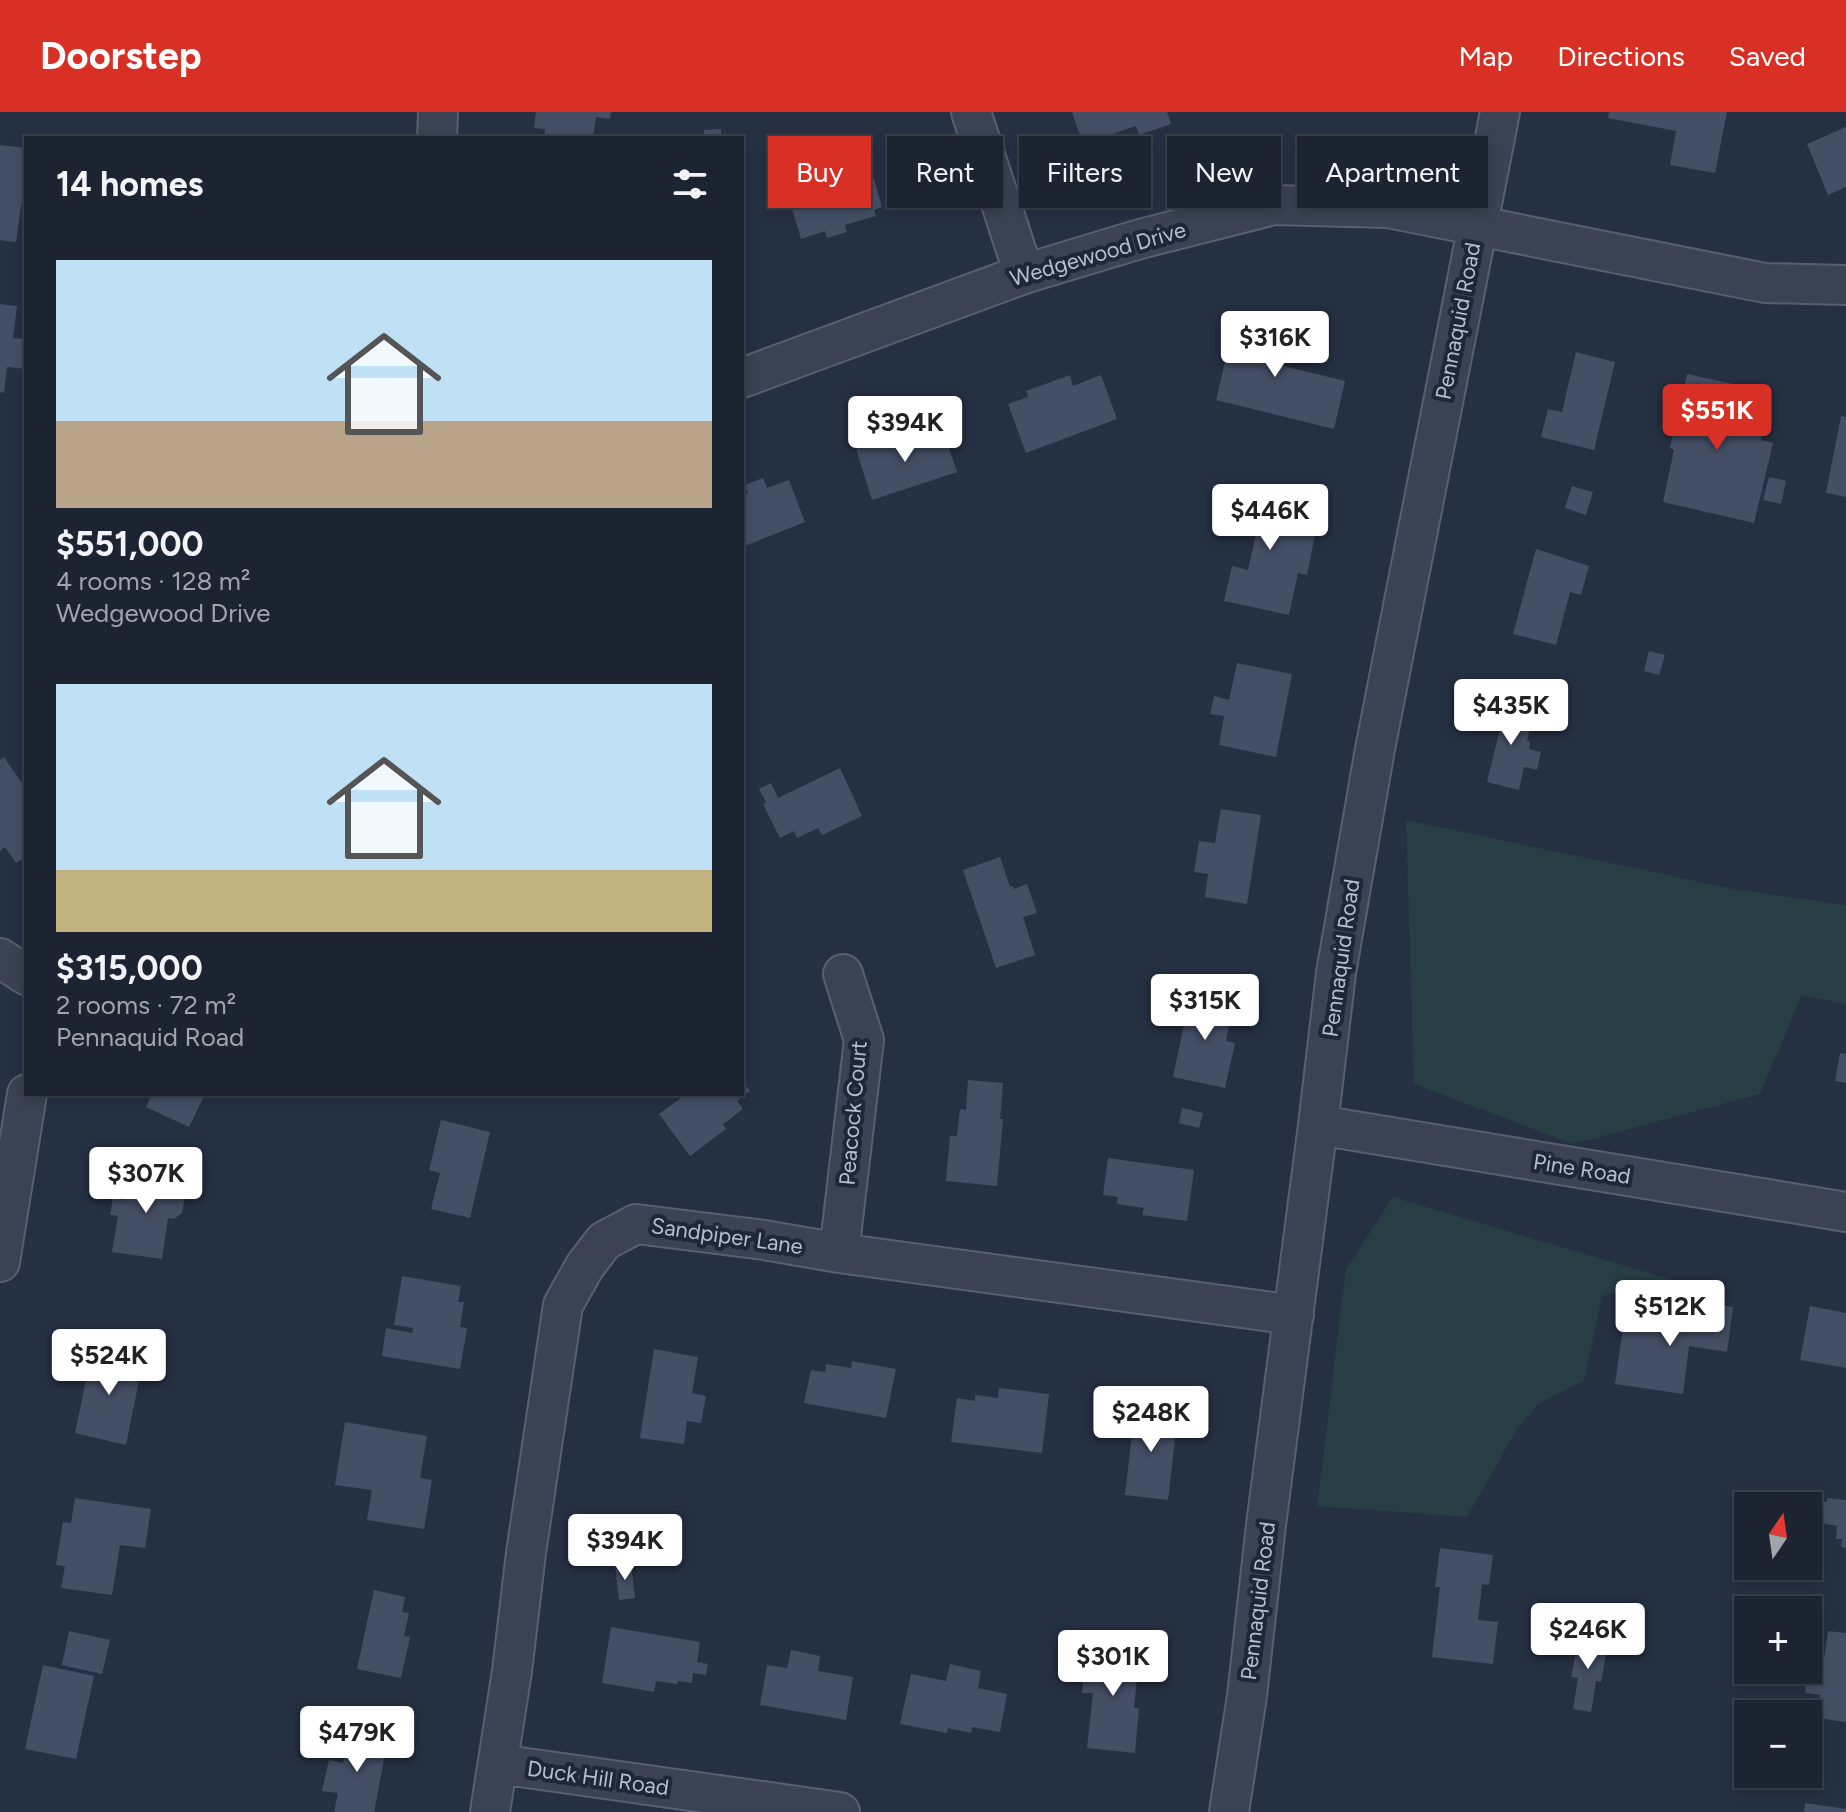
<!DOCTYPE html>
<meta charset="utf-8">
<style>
:root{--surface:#1c2432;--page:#29303e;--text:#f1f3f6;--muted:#a0a4ac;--line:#3a414d;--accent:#d93025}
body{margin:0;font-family:Figtree,sans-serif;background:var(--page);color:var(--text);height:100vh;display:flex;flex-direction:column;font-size:30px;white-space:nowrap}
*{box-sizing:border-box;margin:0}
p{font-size:26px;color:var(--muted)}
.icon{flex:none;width:44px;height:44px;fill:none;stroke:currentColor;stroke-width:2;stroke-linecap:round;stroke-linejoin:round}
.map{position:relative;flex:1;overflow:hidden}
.sheet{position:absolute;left:24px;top:24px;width:720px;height:960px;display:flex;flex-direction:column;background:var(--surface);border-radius:0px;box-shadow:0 4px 12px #0003,0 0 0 2px var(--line)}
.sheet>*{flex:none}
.top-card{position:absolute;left:768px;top:24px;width:760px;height:72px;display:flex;gap:16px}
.needle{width:52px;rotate:13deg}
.fabs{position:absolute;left:1734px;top:1380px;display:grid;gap:16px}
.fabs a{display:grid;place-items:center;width:88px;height:88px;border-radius:0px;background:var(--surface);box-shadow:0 4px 12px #0003,0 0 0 2px var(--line);font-size:40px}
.price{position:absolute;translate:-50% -68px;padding:0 18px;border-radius:8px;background:#fff;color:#222;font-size:26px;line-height:52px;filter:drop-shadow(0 2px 4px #0008)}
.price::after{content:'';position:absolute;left:50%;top:48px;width:24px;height:18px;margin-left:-12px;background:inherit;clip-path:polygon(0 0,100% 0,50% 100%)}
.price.selected{background:var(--accent);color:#fff}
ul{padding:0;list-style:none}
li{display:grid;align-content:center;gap:16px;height:424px;padding:0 32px}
li span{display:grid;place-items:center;height:248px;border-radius:0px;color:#555}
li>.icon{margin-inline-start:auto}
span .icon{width:144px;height:144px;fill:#fffc;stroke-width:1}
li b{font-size:34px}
h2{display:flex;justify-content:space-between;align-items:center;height:96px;padding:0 32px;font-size:34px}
.tag{padding:0 28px;border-radius:0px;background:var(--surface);box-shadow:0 4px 12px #0003,0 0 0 2px var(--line);font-size:28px;line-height:72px}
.tag.selected{background:var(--accent);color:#fff}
header{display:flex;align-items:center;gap:48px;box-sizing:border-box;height:112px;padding:0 40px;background:var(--accent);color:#fff}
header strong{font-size:38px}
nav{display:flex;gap:44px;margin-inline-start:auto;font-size:28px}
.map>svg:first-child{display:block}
.green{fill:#273e44}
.building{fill:#444f66}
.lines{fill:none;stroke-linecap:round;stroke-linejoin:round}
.minor-casing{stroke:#586070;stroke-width:42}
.minor{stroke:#3a4253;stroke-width:38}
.labels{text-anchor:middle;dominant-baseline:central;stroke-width:8;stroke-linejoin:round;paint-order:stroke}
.street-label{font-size:22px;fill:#b7becd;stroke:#1e2738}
</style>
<header>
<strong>Doorstep</strong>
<nav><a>Map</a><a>Directions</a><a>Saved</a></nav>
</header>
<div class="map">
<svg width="1846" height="1700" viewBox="0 0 1846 1700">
<rect width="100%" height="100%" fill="#253043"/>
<path class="green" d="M1406,708l328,69 112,16v99l-44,-9 -42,99 -187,50 -159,-60z
M1393,1085l283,84 -74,15 -18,85 -45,22 -22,26 -50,88 -150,-11 29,-237z"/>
<path class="building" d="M536,0h75l-1,7 -14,-2 -3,21h-49l1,-9 -11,-1z
M1072,0h95l4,12 -32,11 -3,-9 -53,18z
M1609,0h118l-12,61 -45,-8 6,-34 -68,-13z
M1846,15v60l-18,8 -21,-51z
M721,17v9h-17v-8z
M0,33l26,3v47l-3,-1 -7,48 -16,-2z
M813,56l5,17 53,-16 11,38 -8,3 2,6 -31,9 2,7 -20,6 -2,-7 -24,8 -18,-61z
M0,192l17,2 -4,32 13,1v30l-19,-2 -3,26 -4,-1z
M1236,204l47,12 -8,36 70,17 -11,48 -118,-29z
M1576,240l39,10 -21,88 -53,-13 7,-28 14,3z
M1687,262l51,11 -5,20 34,8 -6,27 12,3 -19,80 -91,-21 11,-52 -4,-2z
M1070,263l3,11 28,-11 16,44 -91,34 -18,-49 20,-7 -2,-6z
M1841,304l5,1v80l-20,-4z
M943,318l14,42 -85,28 -16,-51 30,-10 3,9z
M1769,365l17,4 -5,23 -18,-4z
M763,366l4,10 22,-8 16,42 -63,25v-52l6,-2 -3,-8z
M1572,374l21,6 -7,23 -21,-7z
M1236,379l74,15 -5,22 11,2 -9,45 -9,-2 -9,42 -65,-14 8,-35 16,4 8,-35 -28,-6z
M1536,437l53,17 -8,29 -11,-3 -14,53 -43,-11z
M1649,539l16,4 -6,20 -15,-4z
M1237,551l55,11 -16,83 -57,-12 5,-29 -14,-2 4,-18 15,4z
M1491,593l42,10 -6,26 3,1 -1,7 12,3 -4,18 -13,-3 -5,23 -32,-8 13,-53 -14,-3z
M4,645l22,32v68l-10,6 -11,-16 -5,4v-91z
M840,656l22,48 -40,19 -4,-7 -21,10 -3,-7 -14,7 -17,-34 3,-2 -7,-13 12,-6 7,15z
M1221,697l40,6 -14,89 -42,-7 3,-23 -14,-2 5,-31 16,2z
M1000,745l10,30 3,-1 1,3 13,-5 10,29 -14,4 12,38 -39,13 -33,-98z
M1191,879l36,7 -3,15 7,2 -5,26 9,2 -10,45 -52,-11z
M1840,941l6,1v29l-11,-2z
M968,968l35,3 -3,36h3l-6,67 -51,-5 4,-45h7l3,-27 6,1z
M742,969l8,10 -13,10 6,8 -20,15 3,5 -36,27 -31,-42 27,-20h56z
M152,982h53l-16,33 -43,-20z
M1182,996l21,5 -4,15 -20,-5z
M441,1008l49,12 -20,86 -39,-9 9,-36 -11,-3z
M1108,1046l86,12 -7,51 -45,-6 2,-7 -27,-4 1,-7 -15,-2z
M128,1060l46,7 -1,6 9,1 4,6 -4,21 -8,6 -6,-1 -6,41 -50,-7 6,-36 -8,-1 3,-17 11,2z
M402,1164l59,10 -3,16h6l-4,25 7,1 -7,41 -78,-13 4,-28 26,5 1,-5 -19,-3z
M1691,1188l42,7 -6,45 -38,-6 -6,48 -68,-10 9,-64 63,9z
M1810,1194l36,7v55l-46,-8z
M654,1237l44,8 -6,36 14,3 -5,27 -14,-2 -3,23 -44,-6z
M92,1238l51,11 -17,84 -51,-12z
M852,1249l44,8 -10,49 -82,-15 7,-33 14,2 1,-8 25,4z
M999,1276l50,6 -7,59 -91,-11 6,-44 18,3v-6l23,3z
M1135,1296l43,6 -10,86 -43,-5z
M345,1310l82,14 -7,42 12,2 -8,49 -57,-9 5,-30 -37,-5z
M75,1386l76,11 -6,39 -25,-3 -8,50 -51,-7 4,-22 -9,-1 7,-43 8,1z
M1827,1386l19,2v48l-5,-1 1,-8h-6l1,-13 -28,-5 3,-22 15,3z
M1440,1436l53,7 -4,30 -7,-1 -4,36 20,2 -5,42 -61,-7 8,-70h-5z
M631,1452l4,34 -16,2 -4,-34z
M374,1478l31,7 -3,15 7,1 -5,23 6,1 -9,41 -44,-9z
M611,1515l89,15 -3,20 11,2 -2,11 -13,-2 -1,10 -14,-2 -1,3 -21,-3 -2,11 -52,-9z
M69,1519l41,9 -8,34 -40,-9z
M1828,1519l18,2v89l-29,-4 3,-23 -15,-2 4,-29 14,2z
M1579,1525l29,6 -7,39 -5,-1 -5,31 -18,-3 5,-31 -7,-1z
M1084,1532l56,5 -6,59h5l-4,45 -48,-5 6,-55h-11l2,-20 12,1 2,-14 -16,-2z
M791,1538l29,6 -2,15 35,6 -7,43 -86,-15 7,-40 20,3z
M950,1552l31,7 -3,17 29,6 -7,38 -28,-5 -1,6 -23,-5 -1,5 -47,-9 11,-50 35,7z
M43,1553l51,11 -18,83 -51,-10z
M350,1619l38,8 -14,73h-40l4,-19 -16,-2 7,-31 14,3z
M1805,1691l41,6v3h-42z"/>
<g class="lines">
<defs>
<path id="minor" d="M971,0l53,162
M437,26l1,-26
M742,266l282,-104 116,-35 134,-34 114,3 377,75 81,2
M0,846l26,17
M1318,1013l528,87
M839,1141l25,-213 -21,-66
M0,1150l27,-168
M498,1652l342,48
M490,1700l22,-141 14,-118 37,-248 22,-39 19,-25 32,-17 128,16 75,13 455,62
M1229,1700l18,-116 19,-171 52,-400 18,-152 39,-224 125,-637"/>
</defs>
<use href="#minor" class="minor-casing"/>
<use href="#minor" class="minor"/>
</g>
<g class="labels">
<g class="street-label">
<text transform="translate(1098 142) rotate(-16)">Wedgewood Drive</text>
<text transform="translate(1458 209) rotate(-79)">Pennaquid Road</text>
<text transform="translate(1341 846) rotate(-82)">Pennaquid Road</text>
<text transform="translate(853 1001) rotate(-85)">Peacock Court</text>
<text transform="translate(1582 1057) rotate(9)">Pine Road</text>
<text transform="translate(727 1124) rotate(8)">Sandpiper Lane</text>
<text transform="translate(1258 1489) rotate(-83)">Pennaquid Road</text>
<text transform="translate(598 1666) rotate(8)">Duck Hill Road</text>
</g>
</g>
</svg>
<div class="fabs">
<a><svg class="needle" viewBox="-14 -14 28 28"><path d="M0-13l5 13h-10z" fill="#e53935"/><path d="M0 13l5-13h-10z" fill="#a0a4ac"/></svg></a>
<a>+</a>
<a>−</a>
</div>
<b class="price" style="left:1275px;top:267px">$316K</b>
<b class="price selected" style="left:1717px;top:340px">$551K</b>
<b class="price" style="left:905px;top:352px">$394K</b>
<b class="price" style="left:1270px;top:440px">$446K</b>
<b class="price" style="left:1511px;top:635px">$435K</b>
<b class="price" style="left:1205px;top:930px">$315K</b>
<b class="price" style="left:146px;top:1103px">$307K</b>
<b class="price" style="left:1670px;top:1236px">$512K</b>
<b class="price" style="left:109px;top:1285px">$524K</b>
<b class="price" style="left:1151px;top:1342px">$248K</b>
<b class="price" style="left:625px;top:1470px">$394K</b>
<b class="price" style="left:1588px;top:1559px">$246K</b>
<b class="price" style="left:1113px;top:1586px">$301K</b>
<b class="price" style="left:357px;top:1662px">$479K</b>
<div class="top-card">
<a class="tag selected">Buy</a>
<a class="tag">Rent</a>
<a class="tag">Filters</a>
<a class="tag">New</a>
<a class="tag">Apartment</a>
</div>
<section class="sheet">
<h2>14 homes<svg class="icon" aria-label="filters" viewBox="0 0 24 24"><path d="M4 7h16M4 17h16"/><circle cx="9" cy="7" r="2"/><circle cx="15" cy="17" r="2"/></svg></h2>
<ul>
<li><span style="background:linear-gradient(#bfe0f5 65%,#b9a48a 0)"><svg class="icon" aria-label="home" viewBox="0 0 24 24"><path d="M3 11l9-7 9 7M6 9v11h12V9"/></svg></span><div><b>$551,000</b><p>4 rooms · 128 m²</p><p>Wedgewood Drive</p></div></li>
<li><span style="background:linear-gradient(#bfe0f5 75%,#c2b280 0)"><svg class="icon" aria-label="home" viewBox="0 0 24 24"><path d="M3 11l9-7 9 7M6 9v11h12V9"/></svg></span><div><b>$315,000</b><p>2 rooms · 72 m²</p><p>Pennaquid Road</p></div></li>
</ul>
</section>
</div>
